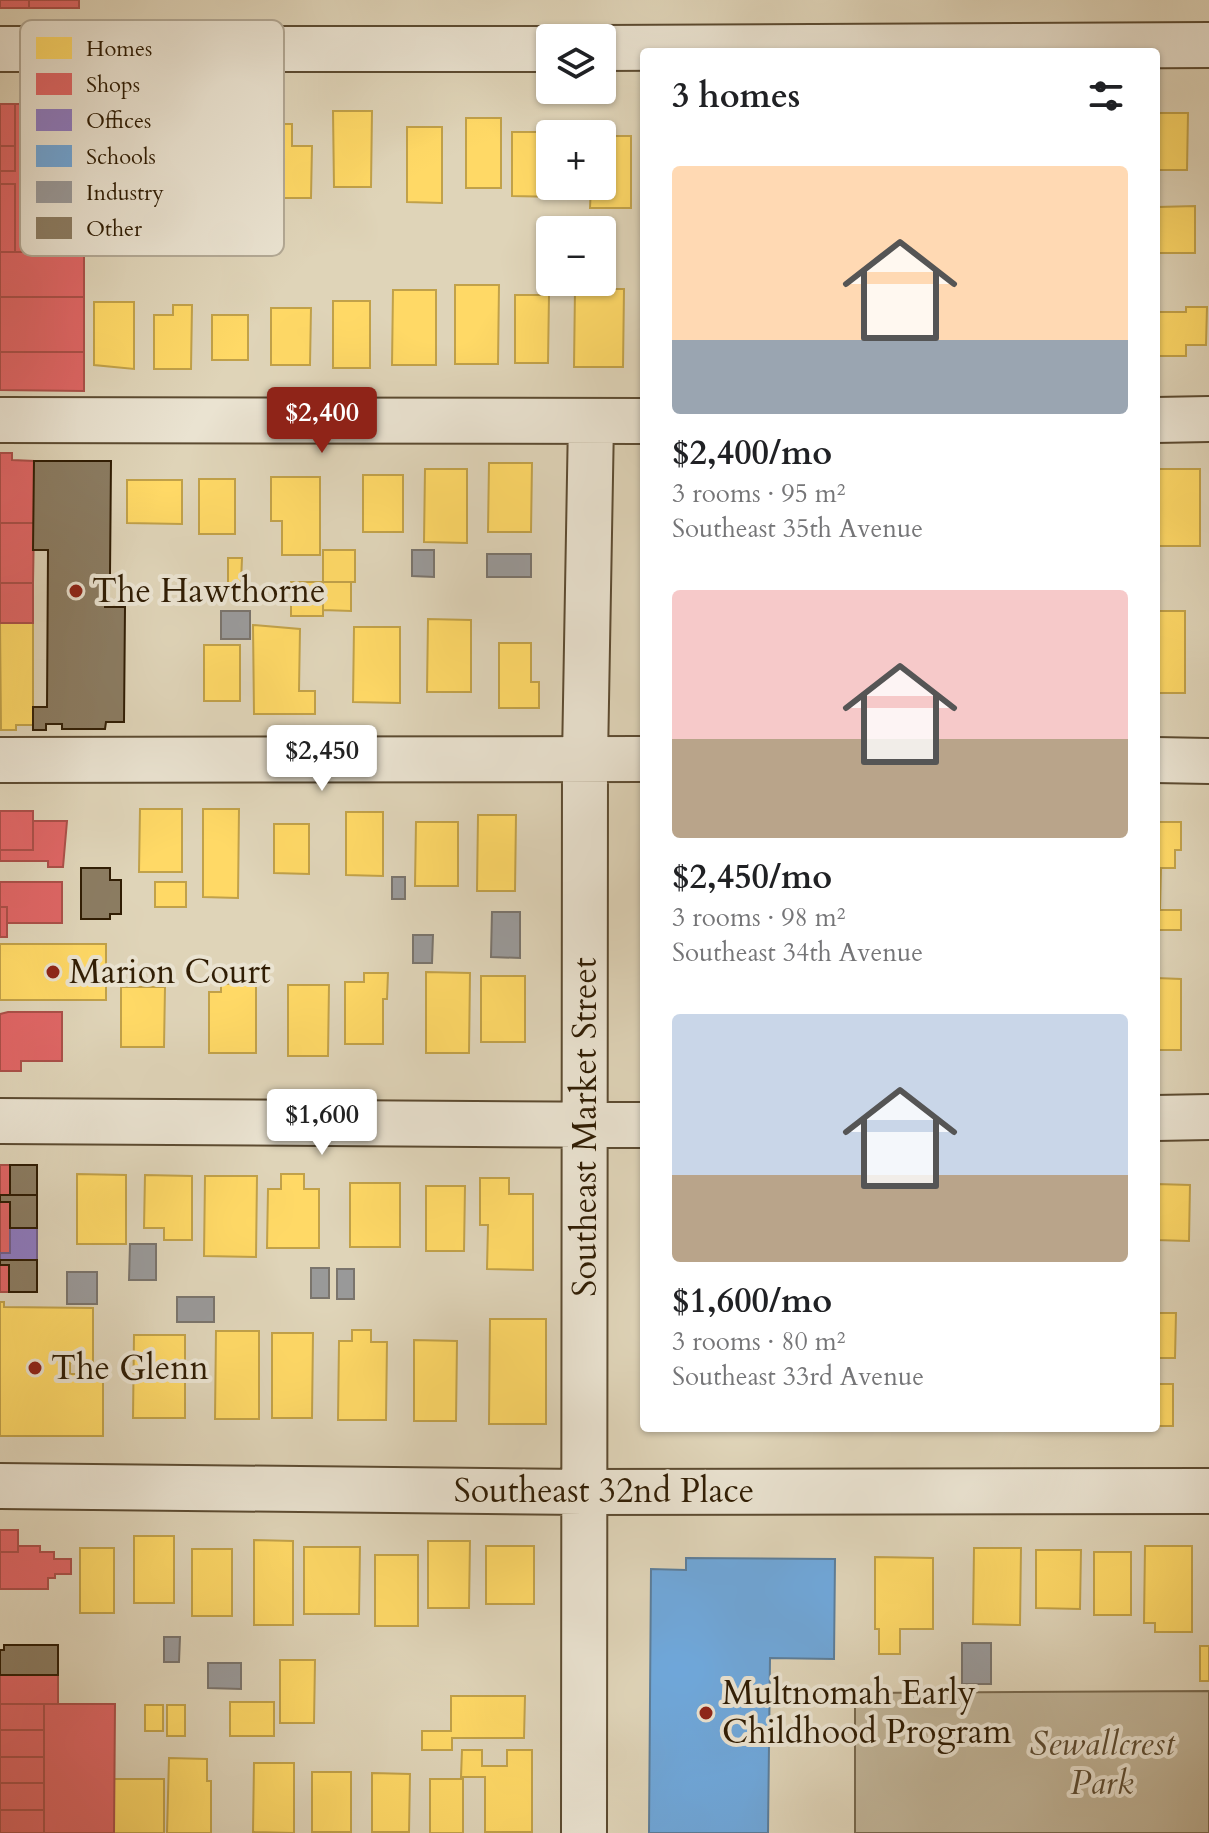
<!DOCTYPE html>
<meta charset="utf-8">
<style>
:root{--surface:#fff;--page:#f2f2f2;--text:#202124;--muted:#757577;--accent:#8f2418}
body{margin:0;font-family:Cardo,serif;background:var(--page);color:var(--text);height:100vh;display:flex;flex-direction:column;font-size:30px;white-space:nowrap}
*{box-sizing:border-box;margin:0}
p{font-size:26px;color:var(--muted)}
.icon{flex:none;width:44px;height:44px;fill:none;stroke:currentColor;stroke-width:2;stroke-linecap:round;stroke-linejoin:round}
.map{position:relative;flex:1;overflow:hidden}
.details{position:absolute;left:640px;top:48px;width:520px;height:1384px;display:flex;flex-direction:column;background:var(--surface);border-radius:8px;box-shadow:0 2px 6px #0004}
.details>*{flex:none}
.tools{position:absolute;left:536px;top:24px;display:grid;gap:16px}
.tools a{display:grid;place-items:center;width:80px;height:80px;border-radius:8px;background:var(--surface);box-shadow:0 2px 6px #0004;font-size:40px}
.price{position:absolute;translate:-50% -68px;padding:0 18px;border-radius:8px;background:#fff;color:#222;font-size:26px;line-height:52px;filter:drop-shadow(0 2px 4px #0008)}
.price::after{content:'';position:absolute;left:50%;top:48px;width:24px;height:18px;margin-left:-12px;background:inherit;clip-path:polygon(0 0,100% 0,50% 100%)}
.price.active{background:var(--accent);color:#fff}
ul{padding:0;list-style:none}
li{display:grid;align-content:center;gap:16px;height:424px;padding:0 32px}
li span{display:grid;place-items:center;height:248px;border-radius:8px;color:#555}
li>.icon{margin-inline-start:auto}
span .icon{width:144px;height:144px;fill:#fffc;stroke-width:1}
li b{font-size:34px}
h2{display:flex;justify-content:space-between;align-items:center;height:96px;padding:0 32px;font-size:34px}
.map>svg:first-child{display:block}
.green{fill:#c1b599;stroke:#78694e;stroke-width:2}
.homes{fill:#ffd966;stroke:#c1a149;stroke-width:2}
.shops{fill:#e06666;stroke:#ab5049;stroke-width:2}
.offices{fill:#8e7cc3;stroke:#72608a;stroke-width:2}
.schools{fill:#6fa8dc;stroke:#5c7e9b;stroke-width:2}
.industry{fill:#999;stroke:#7a746c;stroke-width:2}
.building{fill:#8b7c62;stroke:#301d04;stroke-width:2}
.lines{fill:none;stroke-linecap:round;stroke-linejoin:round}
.minor-casing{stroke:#5c4b31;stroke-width:48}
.minor{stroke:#eae3d1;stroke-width:44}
.poi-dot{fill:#8f2418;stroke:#eae3d1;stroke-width:3}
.labels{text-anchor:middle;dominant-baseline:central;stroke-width:8;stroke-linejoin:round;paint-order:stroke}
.poi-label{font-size:34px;fill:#301d04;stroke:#eae3d1;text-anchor:start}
.street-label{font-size:34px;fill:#301d04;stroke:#eae3d1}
.park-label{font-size:34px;font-style:italic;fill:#5c4b31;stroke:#eae3d1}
.key{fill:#eae3d1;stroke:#b2a894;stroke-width:2}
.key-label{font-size:22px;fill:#301d04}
</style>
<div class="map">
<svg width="1209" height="1833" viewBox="0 0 1209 1833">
<rect width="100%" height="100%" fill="#dfd4b8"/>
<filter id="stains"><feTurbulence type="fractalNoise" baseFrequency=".0025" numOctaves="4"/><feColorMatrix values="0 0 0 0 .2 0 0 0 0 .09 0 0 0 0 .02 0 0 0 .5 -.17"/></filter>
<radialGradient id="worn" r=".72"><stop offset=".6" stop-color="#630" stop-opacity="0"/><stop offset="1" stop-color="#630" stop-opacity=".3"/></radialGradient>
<path class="green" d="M1209,1691v142h-354v-140z"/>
<path class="homes" d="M333,111h39l-1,76h-37z
M1156,113h32l-1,57h-31z
M466,118h35v70h-35z
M263,124h29v22h20l-1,52h-49z
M407,127h35v76l-35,-1z
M512,132h47l-9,2v52h9v11l-47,-1z
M602,136h29v72h-41l1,-22h11z
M1195,206v47h-36l-1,-46z
M455,285h44l-1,79h-43z
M575,289h49l-1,78h-49z
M393,290h43v75h-44z
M515,295h34l-1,68h-33z
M333,301h37v67h-37z
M94,302h40v67l-40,-4z
M173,305h19l-1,64h-37v-54h19z
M1186,307h21l-1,38h-20v11h-30v-44h30z
M271,308h40l-1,57h-39z
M212,315h36v45h-36z
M489,463h43l-1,69h-43z
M425,469h42v74l-43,-1z
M1156,469h44v77h-44z
M363,475h40v57h-40z
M271,477h49v78h-38v-34h-11z
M199,479h36v55h-36z
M127,480h55v44l-55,-1z
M323,550h32v32h-32z
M228,558h14l-1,25h-13z
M291,582h32v34h-32z
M323,582h28v29l-28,-1z
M1156,611h29v82h-29z
M428,619l43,1v72h-44z
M0,623h33v102h-17v5h-15z
M253,625l47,4 -1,62h16v23h-61z
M354,627h46v76l-47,-1z
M499,643h32v39h8v26h-40z
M204,645h36v56h-36z
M140,809h42v63h-43z
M203,809h36l-1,89 -35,-1z
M346,812h37v64l-37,-1z
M642,814h2v71h-3z
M478,815h38l-1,76h-38z
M416,822h42v64h-43z
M1156,822h25v28h-6v18h-14l-1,42h21v20h-25z
M274,824h35v50l-35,-1z
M155,882h31v25h-31z
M0,944h106v56h-106z
M426,972l44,1 -1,80h-43z
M364,973h24l-1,26h-4v45h-38v-62h19z
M481,976h44v66h-44z
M1156,978l25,1v71h-25z
M221,984h35v69h-47v-61h12z
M288,985h41l-1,71h-40z
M121,987h44l-1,60h-43z
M77,1174l49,1v69h-49z
M281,1174h23v15h15v59h-52l1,-59h13z
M145,1175l47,1v64h-28v-12h-20z
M205,1176h52l-1,81 -52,-1z
M480,1178h29v16h24v76l-46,-1 1,-44h-8z
M350,1183h50v64h-50z
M1156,1184l34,1 -1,56 -33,-1z
M426,1186h39l-1,65h-38z
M0,1302h4v5l89,1v55h-23v11h33v62h-103z
M1156,1313h20l-1,45h-19z
M490,1319h56v105h-57z
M352,1330h19v12h16l-1,78h-48l1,-79h13z
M216,1331h43v88h-44z
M272,1333h41l-1,85h-40z
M134,1335h51v83h-52z
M414,1340l43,1 -1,80h-42z
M1156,1384h17v42h-17z
M134,1536h40v67h-40z
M254,1540l39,1v84h-39z
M428,1541h42l-1,67h-41z
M486,1546h48v58h-48z
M1145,1546h47v86h-37v-9h-11z
M304,1547h56l-1,67h-55z
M80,1548h34v65h-34z
M974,1548h47l-1,77 -47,-1z
M192,1549h40v67h-40z
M1036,1550h45l-1,59 -44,-1z
M1094,1552h37v63h-37z
M375,1555h43v71h-43z
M875,1557l58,1v71h-33v25h-21v-25h-4z
M1200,1646h9v35h-9z
M280,1660h35l-1,63h-34z
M451,1696h74l-1,42h-72v12h-30v-19h29z
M230,1702h44v34h-44z
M145,1705h18v26h-18z
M167,1705h18v31h-18z
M462,1750h20v16h25v-16h25v82h-47v-55h-24z
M169,1758l38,1v22h4v52h-44z
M254,1763h40v70l-41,-1z
M312,1772h39v60h-39z
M372,1773l38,1 -1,58h-37z
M114,1779h50v54h-50z
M430,1779h33v54h-33z"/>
<path class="shops" d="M0,0h29v8h-29z
M29,0h50v8h-50z
M0,104h15v42h-15z
M15,104h38v148h-38v-68h-15v-13h15z
M0,146h15v25h-15z
M0,184h15v68h-15z
M0,252h84v45h-84z
M0,297h84v55h-84z
M0,352h84v39l-84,-1z
M0,453h12v7l22,1v62h-34z
M0,523h34l-1,60h-33z
M0,583h33v40h-33z
M0,811h33v39h-33z
M33,821h34l-4,46h-15v-6h-48v-11h33z
M0,882h62v41h-55v-16h-7z
M0,907h7v30h-7z
M8,1012h54v49h-41v10h-21v-57z
M0,1165h10v30h-10z
M0,1202h10v51h-10z
M0,1265h9v27h-9z
M0,1530h18v22h-18z
M18,1546h22v6h14v7h17v15h-16v4h-7v11h-48v-37h18z
M0,1675h58v29h-58z
M0,1704h44v26h-44z
M44,1704h71l-1,129h-70z
M0,1730h44v27h-44z
M0,1757h44v26h-44z
M0,1783h44v27h-44z
M0,1810h44v23h-44z"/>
<path class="offices" d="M10,1228h27v32h-37v-7h10z"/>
<path class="schools" d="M686,1558l149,1 -1,100 -64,-1 -2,175h-119l2,-264 35,1z"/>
<path class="industry" d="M412,550h22v27l-22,-1z
M487,554h44v23h-44z
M221,611h29v28h-29z
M392,877h13v22h-13z
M492,912h28v46l-29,-1z
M413,935h20l-1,28h-19z
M130,1244h26v36h-27z
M311,1268h18v30h-18z
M337,1269h17v30h-17z
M67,1272h30v32h-30z
M177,1297h37v25h-37z
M164,1637h16l-1,25h-15z
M962,1643h29v41h-29z
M208,1663h33v26l-33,-1z"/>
<path class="building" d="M34,461h77l-1,114h-5v32h20l-1,115h-18l-1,7h-43v-5h-16v6h-13v-23h14l1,-157h-15z
M81,868h29v12h11v34h-11v5h-29z
M10,1165h27v30h-27z
M0,1195h37v33h-27v-26h-10z
M0,1260h37v32h-28v-27h-9z
M4,1645h54v30h-58v-25h4z"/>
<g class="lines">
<defs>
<path id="minor" d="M602,48l607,-3
M0,49h550
M0,420l644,1
M1156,420l53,-1
M0,760l644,-1
M1156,760l53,1
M1156,1118l53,-1
M0,1121l644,4
M0,1486l583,6 626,-1
M584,1833l1,-1075 6,-337"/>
</defs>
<use href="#minor" class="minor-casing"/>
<use href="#minor" class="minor"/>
</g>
<g class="poi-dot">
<circle cx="76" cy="591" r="8"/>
<circle cx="53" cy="972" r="8"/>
<circle cx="35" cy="1368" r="8"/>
<circle cx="706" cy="1713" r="8"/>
</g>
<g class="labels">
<g class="poi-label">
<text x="92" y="591">The Hawthorne</text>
<text x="69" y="972">Marion Court</text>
<text x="51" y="1368">The Glenn</text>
<text x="722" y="1693">Multnomah Early<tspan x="722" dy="39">Childhood Program</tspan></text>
</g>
<g class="street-label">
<text transform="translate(585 1127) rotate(-90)">Southeast Market Street</text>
<text x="604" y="1491">Southeast 32nd Place</text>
</g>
<g class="park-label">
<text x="1102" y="1744">Sewallcrest<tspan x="1102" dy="39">Park</tspan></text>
</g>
</g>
<rect x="20" y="20" width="264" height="236" rx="12" class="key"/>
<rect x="36" y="37" width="36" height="22" fill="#ffd966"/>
<rect x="36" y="73" width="36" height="22" fill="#e06666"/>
<rect x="36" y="109" width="36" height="22" fill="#8e7cc3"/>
<rect x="36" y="145" width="36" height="22" fill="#6fa8dc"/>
<rect x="36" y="181" width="36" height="22" fill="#999"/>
<rect x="36" y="217" width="36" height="22" fill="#8b7c62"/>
<g class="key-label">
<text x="86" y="56">Homes</text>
<text x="86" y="92">Shops</text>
<text x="86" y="128">Offices</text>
<text x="86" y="164">Schools</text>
<text x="86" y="200">Industry</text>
<text x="86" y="236">Other</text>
</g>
<rect width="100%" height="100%" filter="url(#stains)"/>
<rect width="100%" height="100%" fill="url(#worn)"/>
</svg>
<div class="tools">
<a><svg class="icon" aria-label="layers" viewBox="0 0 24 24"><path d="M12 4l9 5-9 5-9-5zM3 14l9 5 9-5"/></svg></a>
<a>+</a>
<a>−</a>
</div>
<b class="price active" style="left:322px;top:455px">$2,400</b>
<b class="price" style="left:322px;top:793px">$2,450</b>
<b class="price" style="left:322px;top:1157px">$1,600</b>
<section class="details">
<h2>3 homes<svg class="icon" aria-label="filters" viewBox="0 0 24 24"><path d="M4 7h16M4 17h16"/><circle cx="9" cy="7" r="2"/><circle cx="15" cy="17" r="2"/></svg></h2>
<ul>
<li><span style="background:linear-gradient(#ffd9b3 70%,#9aa5b1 0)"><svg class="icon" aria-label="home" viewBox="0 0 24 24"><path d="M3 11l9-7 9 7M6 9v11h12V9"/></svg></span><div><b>$2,400/mo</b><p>3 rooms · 95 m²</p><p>Southeast 35th Avenue</p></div></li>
<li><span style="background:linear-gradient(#f6c9c9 60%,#b9a48a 0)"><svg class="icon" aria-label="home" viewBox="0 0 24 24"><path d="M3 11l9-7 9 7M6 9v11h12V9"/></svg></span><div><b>$2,450/mo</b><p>3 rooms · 98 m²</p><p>Southeast 34th Avenue</p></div></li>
<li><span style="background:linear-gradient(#c9d6e8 65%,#b9a48a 0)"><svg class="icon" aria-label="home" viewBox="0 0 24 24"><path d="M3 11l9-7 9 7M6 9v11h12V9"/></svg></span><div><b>$1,600/mo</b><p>3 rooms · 80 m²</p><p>Southeast 33rd Avenue</p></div></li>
</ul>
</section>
</div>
